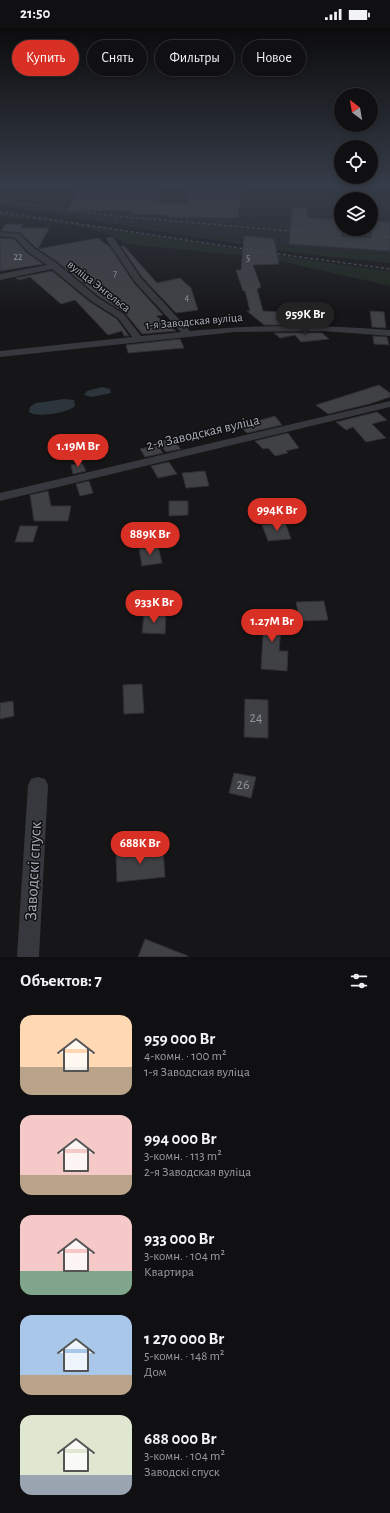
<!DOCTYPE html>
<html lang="ru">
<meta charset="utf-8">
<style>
:root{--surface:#101012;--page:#19191b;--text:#f1f3f6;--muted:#9c9d9f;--line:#303032;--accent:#d93025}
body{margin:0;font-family:"Alegreya Sans",sans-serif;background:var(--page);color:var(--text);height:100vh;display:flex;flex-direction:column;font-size:15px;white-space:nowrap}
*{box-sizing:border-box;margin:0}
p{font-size:13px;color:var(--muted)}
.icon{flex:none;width:22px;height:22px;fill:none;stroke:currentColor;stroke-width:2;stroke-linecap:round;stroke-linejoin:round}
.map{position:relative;height:929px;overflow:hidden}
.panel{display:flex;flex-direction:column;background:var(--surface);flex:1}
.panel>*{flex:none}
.top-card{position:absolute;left:12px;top:12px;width:366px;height:36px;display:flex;gap:8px}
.needle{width:26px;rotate:329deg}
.fabs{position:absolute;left:334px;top:60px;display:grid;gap:8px}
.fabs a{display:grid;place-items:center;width:44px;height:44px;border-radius:50%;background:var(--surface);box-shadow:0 2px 6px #0003,0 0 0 1px var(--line);font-size:20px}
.price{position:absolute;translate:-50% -34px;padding:0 9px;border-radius:14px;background:var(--accent);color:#fff;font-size:13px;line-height:26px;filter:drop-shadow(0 1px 2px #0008)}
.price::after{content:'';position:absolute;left:50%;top:24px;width:12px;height:9px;margin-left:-6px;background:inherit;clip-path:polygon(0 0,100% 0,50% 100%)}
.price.active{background:#222;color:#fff}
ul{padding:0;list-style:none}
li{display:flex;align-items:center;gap:12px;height:100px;padding:0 20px}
li span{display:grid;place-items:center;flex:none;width:112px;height:80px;border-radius:12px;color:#555}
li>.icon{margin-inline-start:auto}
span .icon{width:48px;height:48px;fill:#fffc;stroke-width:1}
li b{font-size:17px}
h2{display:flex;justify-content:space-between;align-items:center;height:48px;padding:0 20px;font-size:17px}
.chip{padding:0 14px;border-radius:18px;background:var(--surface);box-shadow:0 2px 6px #0003,0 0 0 1px var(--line);font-size:14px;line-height:36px}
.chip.active{background:var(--accent);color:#fff}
.status{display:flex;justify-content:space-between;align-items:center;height:28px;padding:0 20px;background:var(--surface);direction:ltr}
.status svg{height:11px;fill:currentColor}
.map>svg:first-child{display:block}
.built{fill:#222225;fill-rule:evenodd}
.green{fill:#1e261f}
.water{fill:#2c353c}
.building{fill:#404145;stroke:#303034}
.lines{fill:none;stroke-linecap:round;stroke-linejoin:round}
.minor{fill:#37383d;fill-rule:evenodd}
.rail{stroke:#4a4c52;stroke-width:1.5;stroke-dasharray:3 2.5;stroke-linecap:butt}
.labels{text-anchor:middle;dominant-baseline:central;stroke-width:3;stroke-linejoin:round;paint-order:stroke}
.far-number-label{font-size:10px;fill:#8e929b}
.far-street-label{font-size:12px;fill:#a8adb8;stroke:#111113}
.street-label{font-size:14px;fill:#a8adb8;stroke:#111113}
.near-number-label{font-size:14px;fill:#8e929b}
.near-street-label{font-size:17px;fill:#a8adb8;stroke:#111113}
</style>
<div class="status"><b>21:50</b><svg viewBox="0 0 49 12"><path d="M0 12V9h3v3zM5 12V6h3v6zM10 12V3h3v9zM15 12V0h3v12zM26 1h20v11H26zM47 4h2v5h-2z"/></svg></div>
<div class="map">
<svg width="390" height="929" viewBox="0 0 390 929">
<rect width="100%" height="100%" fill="#161618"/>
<path class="built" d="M0,156h268v8l122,5v57l-50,-1 -340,-47zM341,171h30v30h-30z"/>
<path class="green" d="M0,178l340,47 50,1v9l-93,-10z
M0,185c130,16 259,42 390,58v15l-124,-28 -140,-14c-20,-18 -98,-25 -126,-28z"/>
<path class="water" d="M102,359l8,2 1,4 -19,4 -8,-2 3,-4z
M64,371l10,1 1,6c-7,7 -39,12 -46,6l1,-5 6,-4z"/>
<path class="building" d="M81,156h81l-4,19h30v-19h54l-4,34 -70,-1 1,-2 -37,-1 1,-3 -65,-1z
M292,179h14l3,11 32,2v16l30,2v-17l19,1v29l-101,-7z
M6,196l17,1 -2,3h28l-11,21 60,-11 12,9 24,36 29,32 -7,1 20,15 -34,3 -17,-21 -27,-17 -39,-33 -24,-16 -14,-14 -20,-2z
M244,208l30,3 5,25 -26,1 8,22 -4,2 6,22 35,2 14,12h-48l-17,-14h3l-5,-20h-2l-7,-21h5z
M0,210l14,1 13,14 16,11 -43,7z
M121,218h3l33,37 23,-5 11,10 7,22 -22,3 -34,-36z
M52,243l38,31 27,17 12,17h-5l-2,-5 -14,4 -33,-35 -14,4 -31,-27 -11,3 -3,-2z
M370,283l14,1 2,16 -14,-1z
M274,305h48l7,6 -28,3 -6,-7 -15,3z
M373,308l14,1 2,8 -15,-1z
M180,311l4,9 -56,5 -2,-8z
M379,357l11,8v4l-21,7 -41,10 -12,-9z
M377,384l10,8 -15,4 14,14 -20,4 -13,-15 -7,3 -10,-8z
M275,388l7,9 -35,8 -7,-7z
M288,405l11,15 -13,3 2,2 -13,3 -7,-8 -5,1 -8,-8z
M172,411l9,10 -15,3 -8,-10z
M157,417l6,8 -18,4 -5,-8z
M169,434l8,12 -19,4 -7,-12z
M82,435l4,8 -13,3 -2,-9z
M205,443l4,15 -23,2 -4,-15z
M89,453l4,12 -13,3 -4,-12z
M48,463l3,15h20l-3,15h-34l-4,-26z
M169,473h19v14l-19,1z
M285,494l6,17 -23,2 -6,-16z
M20,498h18l-5,16h-18z
M158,518l4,17 -20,3 -3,-17z
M324,573l4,19 -28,1 -4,-19z
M144,586l22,1 -1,19 -23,-1z
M258,586l24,2 -3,35h9l-1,20 -26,-2 2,-35h-7z
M142,656l2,29 -20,1 -1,-29z
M245,671l23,1v38l-24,-1z
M13,673l1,15 -14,3v-16z
M234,745l22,4 -5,21 -22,-5z
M163,821l2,28 -48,5 -1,-29z
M145,911l43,17v1h-50z"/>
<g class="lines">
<path class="minor" d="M0,204l20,2 14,14 24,16 39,33 27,17 17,22 40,-4 -46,-50 -29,-43 1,-2h6l28,41 49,53c67,-7 133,-6 200,-1v6l-67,-5 -88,1 -235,25v-6l132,-14 -14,-19 -27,-17 -39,-32 -52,11v-6l47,-9 -19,-13 -13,-14 -15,-2z
M390,373v6l-390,94v-8z
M38,749l7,2 3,6 -9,172h-22l11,-172 3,-6z"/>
<path class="rail" d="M0,173l114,15 176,15 100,6
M0,184l292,44 98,13"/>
</g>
<linearGradient id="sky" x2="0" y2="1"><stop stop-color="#0c0c0d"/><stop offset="0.55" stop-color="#363c48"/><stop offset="1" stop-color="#363c48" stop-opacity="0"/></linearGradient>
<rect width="390" height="286" fill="url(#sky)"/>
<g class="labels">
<g class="far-number-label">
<text x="18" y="229">22</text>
<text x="248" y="230">5</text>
<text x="115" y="246">7</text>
<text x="187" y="270">4</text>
</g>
<g class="far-street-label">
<text transform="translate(99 258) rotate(38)">вуліца Энгельса</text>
<text transform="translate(194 293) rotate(-5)">1-я Заводская вуліца</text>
</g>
<g class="street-label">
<text transform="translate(203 405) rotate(-13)">2-я Заводская вуліца</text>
</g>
<g class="near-number-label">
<text x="256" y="690">24</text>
<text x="243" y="757">26</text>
</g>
<g class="near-street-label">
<text transform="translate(33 843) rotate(-87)">Заводскі спуск</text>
</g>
</g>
</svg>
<div class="fabs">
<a><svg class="needle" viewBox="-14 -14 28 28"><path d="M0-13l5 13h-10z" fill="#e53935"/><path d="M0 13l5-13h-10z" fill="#9c9d9f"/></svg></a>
<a><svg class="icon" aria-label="locate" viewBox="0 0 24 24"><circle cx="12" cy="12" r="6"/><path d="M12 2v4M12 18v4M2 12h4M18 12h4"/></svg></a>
<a><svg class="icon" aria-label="layers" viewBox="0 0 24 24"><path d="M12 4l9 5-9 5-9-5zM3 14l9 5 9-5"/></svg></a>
</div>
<b class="price active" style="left:305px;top:308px">959K Br</b>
<b class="price" style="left:78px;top:440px">1.19M Br</b>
<b class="price" style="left:277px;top:504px">994K Br</b>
<b class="price" style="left:150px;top:528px">889K Br</b>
<b class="price" style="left:154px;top:596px">933K Br</b>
<b class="price" style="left:272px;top:615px">1.27M Br</b>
<b class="price" style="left:140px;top:837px">688K Br</b>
<div class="top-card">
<a class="chip active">Купить</a>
<a class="chip">Снять</a>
<a class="chip">Фильтры</a>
<a class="chip">Новое</a>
</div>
</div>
<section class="panel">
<h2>Объектов: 7<svg class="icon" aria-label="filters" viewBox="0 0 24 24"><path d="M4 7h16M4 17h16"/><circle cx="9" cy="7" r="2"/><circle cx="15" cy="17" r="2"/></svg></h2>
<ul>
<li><span style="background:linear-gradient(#ffd9b3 65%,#b9a48a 0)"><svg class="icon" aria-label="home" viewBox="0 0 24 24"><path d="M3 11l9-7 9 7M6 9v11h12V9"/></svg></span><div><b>959 000 Br</b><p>4-комн. · 100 m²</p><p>1-я Заводская вуліца</p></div></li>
<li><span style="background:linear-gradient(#f6c9c9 75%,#b9a48a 0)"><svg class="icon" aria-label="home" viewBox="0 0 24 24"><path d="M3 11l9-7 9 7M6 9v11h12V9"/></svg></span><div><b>994 000 Br</b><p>3-комн. · 113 m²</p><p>2-я Заводская вуліца</p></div></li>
<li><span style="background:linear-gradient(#f6c9c9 70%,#7fa58c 0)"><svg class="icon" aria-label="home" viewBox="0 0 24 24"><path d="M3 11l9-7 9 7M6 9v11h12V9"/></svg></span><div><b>933 000 Br</b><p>3-комн. · 104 m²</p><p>Квартира</p></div></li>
<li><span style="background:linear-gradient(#a9c7e8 75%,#b9a48a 0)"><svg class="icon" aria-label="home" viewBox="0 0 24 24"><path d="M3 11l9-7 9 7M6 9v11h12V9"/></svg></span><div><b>1 270 000 Br</b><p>5-комн. · 148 m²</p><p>Дом</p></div></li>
<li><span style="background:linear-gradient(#dfe7d0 75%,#9aa5b1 0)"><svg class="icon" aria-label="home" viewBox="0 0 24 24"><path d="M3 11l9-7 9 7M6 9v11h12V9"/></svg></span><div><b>688 000 Br</b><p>3-комн. · 104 m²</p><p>Заводскі спуск</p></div></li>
</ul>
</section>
